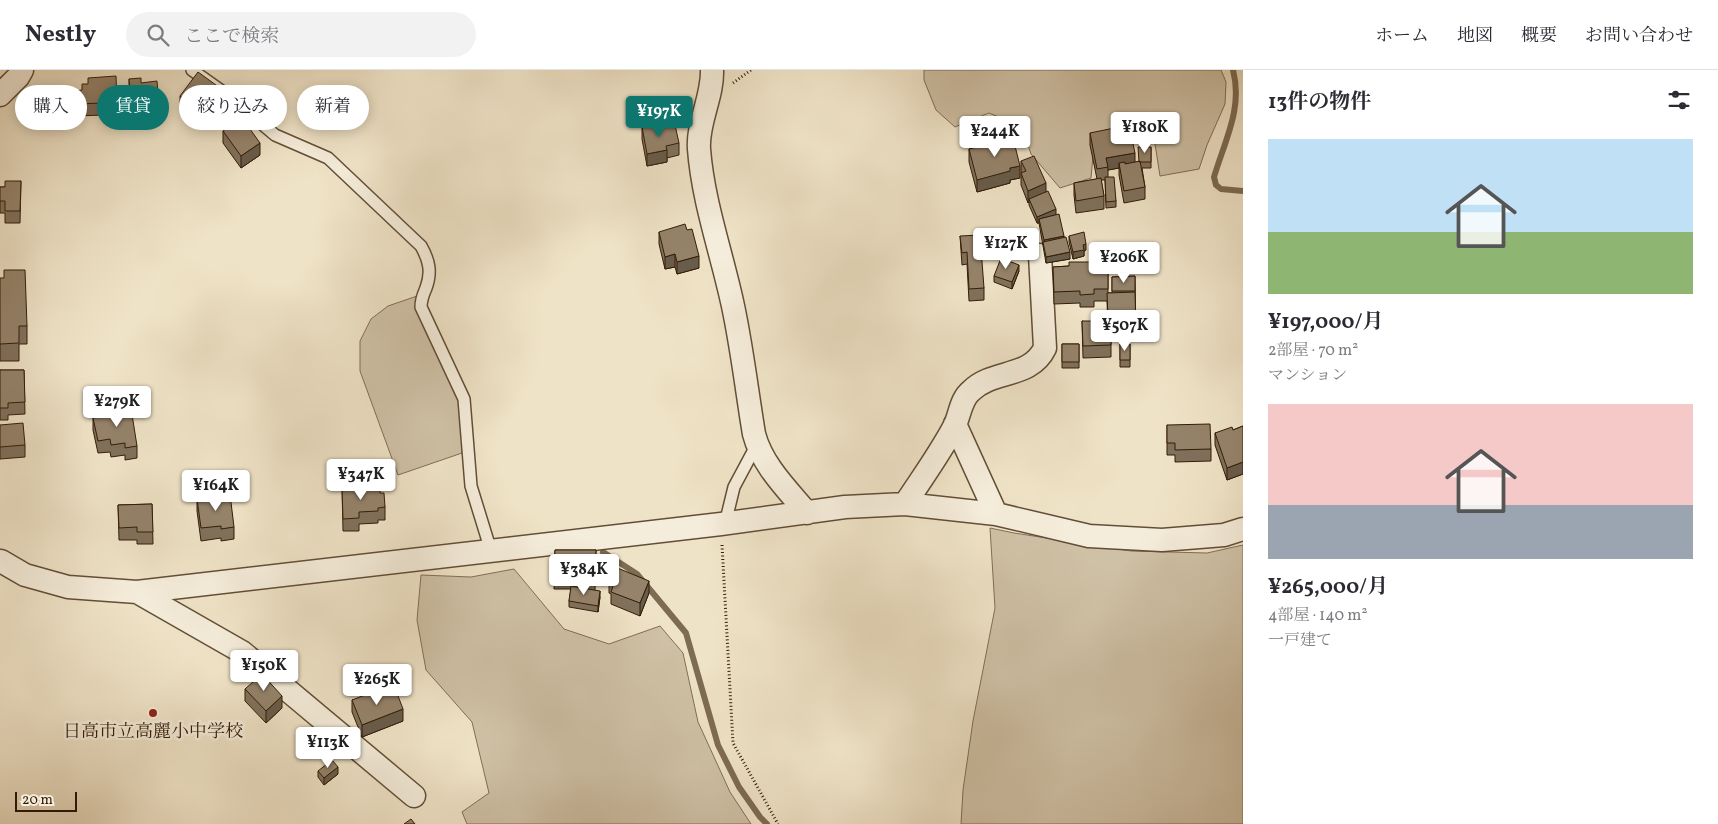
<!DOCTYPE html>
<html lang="ja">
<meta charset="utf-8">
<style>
:root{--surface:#fff;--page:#f2f2f3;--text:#2b2b33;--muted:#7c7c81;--line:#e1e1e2;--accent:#0f766e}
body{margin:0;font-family:Vollkorn,"Noto Serif JP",serif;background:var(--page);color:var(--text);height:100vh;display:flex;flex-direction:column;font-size:19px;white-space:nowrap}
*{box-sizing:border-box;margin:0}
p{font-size:16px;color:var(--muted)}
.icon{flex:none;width:28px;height:28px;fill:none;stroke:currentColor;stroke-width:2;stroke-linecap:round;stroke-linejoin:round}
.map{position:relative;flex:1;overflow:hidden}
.details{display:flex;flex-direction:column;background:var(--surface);width:475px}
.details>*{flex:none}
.hud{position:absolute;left:15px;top:15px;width:475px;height:45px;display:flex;gap:10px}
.scale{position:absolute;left:15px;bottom:12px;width:62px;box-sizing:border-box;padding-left:5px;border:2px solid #331c07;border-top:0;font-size:14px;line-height:18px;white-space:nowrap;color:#331c07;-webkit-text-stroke:4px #f5eddb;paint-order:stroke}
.price{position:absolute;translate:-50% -42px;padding:0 11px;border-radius:5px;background:#fff;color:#222;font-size:16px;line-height:32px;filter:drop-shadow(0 1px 2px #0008)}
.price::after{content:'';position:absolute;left:50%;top:30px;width:15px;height:11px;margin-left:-8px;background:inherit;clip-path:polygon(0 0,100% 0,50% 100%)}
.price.selected{background:var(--accent);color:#fff}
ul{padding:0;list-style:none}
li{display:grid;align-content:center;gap:10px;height:265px;padding:0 25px}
li span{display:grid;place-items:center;height:155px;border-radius:0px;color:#555}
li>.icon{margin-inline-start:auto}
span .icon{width:90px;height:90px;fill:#fffc;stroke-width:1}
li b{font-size:21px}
h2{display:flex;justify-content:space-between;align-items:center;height:60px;padding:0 25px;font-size:21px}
.chip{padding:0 18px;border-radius:22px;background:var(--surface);box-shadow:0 2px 12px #0003;font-size:18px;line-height:45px}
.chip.selected{background:var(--accent);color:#fff}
header{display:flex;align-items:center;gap:30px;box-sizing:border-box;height:70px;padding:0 25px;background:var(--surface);border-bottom:1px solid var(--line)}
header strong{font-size:24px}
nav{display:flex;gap:28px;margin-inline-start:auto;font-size:18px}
.search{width:350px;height:45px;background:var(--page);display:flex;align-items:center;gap:12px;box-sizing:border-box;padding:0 18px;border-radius:28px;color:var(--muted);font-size:19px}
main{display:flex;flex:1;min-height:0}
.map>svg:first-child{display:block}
.green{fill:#cfc1a6;stroke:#816e56}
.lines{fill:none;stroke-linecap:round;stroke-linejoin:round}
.stream{stroke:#7d6b53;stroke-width:6}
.service-casing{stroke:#624e37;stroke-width:14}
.minor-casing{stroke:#624e37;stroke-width:25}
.path{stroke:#331c07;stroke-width:3;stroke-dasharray:1 2.5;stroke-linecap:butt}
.service{stroke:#f5eddb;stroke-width:11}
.minor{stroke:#f5eddb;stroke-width:22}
.wall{fill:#80715c;stroke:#331c07}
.shaded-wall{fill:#685c4b;stroke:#331c07}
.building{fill:#95836b;stroke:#331c07}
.poi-dot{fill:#8f2418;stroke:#f5eddb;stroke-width:2}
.labels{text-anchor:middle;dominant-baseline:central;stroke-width:5;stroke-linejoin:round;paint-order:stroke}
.poi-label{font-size:18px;fill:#331c07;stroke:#f5eddb}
</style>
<header>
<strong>Nestly</strong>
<div class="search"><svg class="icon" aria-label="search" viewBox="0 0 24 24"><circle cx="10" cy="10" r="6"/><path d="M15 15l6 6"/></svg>ここで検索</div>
<nav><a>ホーム</a><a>地図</a><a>概要</a><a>お問い合わせ</a></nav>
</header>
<main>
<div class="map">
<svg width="1243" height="754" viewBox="0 0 1243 754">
<rect width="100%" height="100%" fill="#efe3c7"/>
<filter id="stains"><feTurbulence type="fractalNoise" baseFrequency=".004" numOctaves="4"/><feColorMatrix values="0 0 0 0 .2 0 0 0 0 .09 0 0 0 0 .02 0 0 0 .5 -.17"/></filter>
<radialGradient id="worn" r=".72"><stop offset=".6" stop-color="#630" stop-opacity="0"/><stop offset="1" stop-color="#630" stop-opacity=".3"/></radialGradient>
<path class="green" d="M924,0h297l5,12 -1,22 -18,41 -8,24 -39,7 -5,-32 -28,-15 -22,1 -11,15 -3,33 -31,10 -29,-34 -9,-27 -33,-14 -34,14 -19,-17 -12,-30z
M417,226v14l44,91 1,52 -64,22 -38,-104v-30l11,-22 17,-13z
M990,458l24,5 117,18 76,2 36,-8v279h-282l2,-34 10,-69 22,-113z
M514,499l50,60 45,15 51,-18 23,27 15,69 32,70 21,32h-284l-5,-12 27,-19 -17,-71 -46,-52 -9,-50 4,-45 50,2z"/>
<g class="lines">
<path class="stream" d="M1233,0c10,38 -8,70 -19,107l2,8 5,4 22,2
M603,482l34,22 49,59 32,112 21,42 21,30 7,7"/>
<defs>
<path id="service" d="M192,0l38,27 45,38 53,23 93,88c8,14 11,26 5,42 -3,7 -5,11 -5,19l43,92 7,87 20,65
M725,454l9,-37 23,-43"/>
<path id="minor" d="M712,0c1,27 -15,53 -13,79 4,53 23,105 34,157 9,42 14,86 21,128 8,31 33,55 53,79
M0,25l18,-18 4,-7
M955,354l41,90
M905,434c17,-26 36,-52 50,-79 5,-11 6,-26 16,-34 22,-22 59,-12 74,-43l-5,-93
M0,492l1,-1 24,14 43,12 69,5 584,-68 124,-17 60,-3 91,10 93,22 73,4 62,-5 19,-6
M137,522l105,60 172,144"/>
</defs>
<use href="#service" class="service-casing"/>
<use href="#minor" class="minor-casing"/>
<path class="path" d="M733,13l18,-13
M722,475l11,198 45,81"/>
<use href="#service" class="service"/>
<use href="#minor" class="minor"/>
</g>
<path class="wall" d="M129,9l12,4 18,24v12l-27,2 -3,-30z
M76,21l41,14v12l-13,1 -1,-3 -26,1z
M180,26l40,4 -18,25 -22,-17z
M642,57l18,1 19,15v12l-12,3v4l-20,4 -5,-27z
M223,61l37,24 -19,13 -18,-25z
M1090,63l45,29h3l13,-15v21h-9l3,19v12l-21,4 -5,-28v-7l-11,2v7l8,24v6l-10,1 -1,-28h-4l3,16v13l-28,4 -2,-18v-12l23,-4 -7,-34z
M993,69l12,1 15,38 -10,2v3l-33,9 -8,-30v-13l24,-6z
M1021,91l25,31 10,23 8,22 6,22 -24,4 -7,-40h-2l-8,-18v-3l-1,1 -7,-18z
M21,111l-1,42h-15v-10h-5v-26h5z
M659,162l40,36 -22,6 -2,-7 -10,2 -6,-25z
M960,166l24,52v12l-15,1 -2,-37 -5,1z
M1069,166l17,14 -2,1v5l-11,3 -4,-17z
M1108,192v31h4v-16l23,-1 1,65h-20l-1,-11h-4v27l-28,1 -1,-37 21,6h5l-1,-26h-13v6h-14v-4l-26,1 -1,-37 16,-1z
M1019,201l-7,18 -18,-7v-6z
M0,208l27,48v18h-8v17h-19z
M1062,274h17v24h-17z
M1120,274h10v23h-10z
M0,300h24l1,44 -17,1v5h-8z
M103,342l34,34v12l-12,2v-5l-14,2 -1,-5 -12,1 -5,-23v-12l10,-2z
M0,355l25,20v12l-25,2z
M1167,355l44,24v12l-36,1v-7h-8z
M1243,356v48l-16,6 -12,-35v-12l18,-3z
M342,418l38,5 5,14v13h-7v3l-19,1v7h-16z
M197,429l37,28v12l-13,2v-3l-20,3 -4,-30z
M152,434l1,40h-16v-4h-18l-1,-35z
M555,480h41l-1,40 5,7 -2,15 -29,-5v-6l2,-12h-17z
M609,511l40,12 -9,23 -29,-12v-10l-2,-1z
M245,619l37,19 -16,15 -21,-22z
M371,627l32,24 -41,16 -10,-25v-12z
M318,701l20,3 -14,11 -6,-8z"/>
<path class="shaded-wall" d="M220,18v12l-18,25v-12z
M260,73v12l-19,13v-12z
M667,80v12l-20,4v-12z
M1135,83v12l-15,3 -1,-5v5l-11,2 -2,-12z
M1020,96v12l-10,2v3l-33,9v-12l33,-12z
M1046,113v12l-17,4v3l-1,1v-12z
M1056,139v6l-17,4v4h-2v-6z
M1064,166v6l-20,5v-7z
M1086,174v6l-2,1v5l-11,3v-7l10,-7z
M1070,182v7l-24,4v-6z
M675,184v13l-10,2v-12z
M699,186v12l-22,6v-12z
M1019,195v6l-7,18v-7z
M1243,392v12l-16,6v-12z
M649,511v12l-9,23v-13z
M600,521v6l-2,15v-6z
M282,626v12l-16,15v-12z
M403,639v12l-41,16v-12z
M338,697v7l-14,11v-7z"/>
<path class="building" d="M198,2l22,16 -18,25 -22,-17z
M116,6l1,29 -13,1 -1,-3 -26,1 -1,-13 6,-1v-6h6v-6z
M141,8v5l16,-2 2,26 -27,2 -3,-30z
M242,48l18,25 -19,13 -18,-25z
M659,54l1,4 15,-3 4,18 -13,3 1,4 -20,4 -5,-27z
M1129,55l6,28 -29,5 2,9 -11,2 -7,-36z
M1004,66l1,4 8,-2 7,28 -10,2v3l-33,9 -8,-31 25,-6 -1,-4z
M1138,77h13v15h-12z
M1034,86l12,27 -18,8 -7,-18 5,-2 -5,-10z
M1140,91l5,26 -21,4 -5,-28 6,-1v2z
M1105,107h9l2,24 -10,1z
M1101,108l3,18 -28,5 -2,-18z
M5,111h16l-1,30h-15v-10h-5v-14h5z
M1048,121l8,18 -19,8 -8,-18z
M1059,144l5,22 -20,4 -5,-21z
M685,154l2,6 5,-1 7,27 -22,6 -2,-8 -10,3 -6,-25z
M1084,162l2,12 -3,1 1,5 -11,2 -4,-16z
M980,165l4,53 -15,1 -2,-37 -5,1 -2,-17z
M1066,167l4,15 -24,5 -3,-15z
M1001,188l18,7 -7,17 -18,-6z
M1069,192h39v27h-14v5l-14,1v-4l-26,1 -1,-25 16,-1z
M4,200h21l2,56h-8v17l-19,1v-66h4z
M1135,206v15h-23v-14z
M1135,222l1,37h-20l-1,-11h-7l-1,-25z
M1082,251h21v6h8v18l-28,1z
M1062,274h17v18h-17z
M1120,274h10v16h-10z
M0,300h24l1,32 -17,1v5h-8z
M131,338l6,38 -12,2v-5l-14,2 -1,-6 -12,2 -5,-23 11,-2 -1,-4z
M23,353l2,22 -25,2v-22z
M1210,354l1,25 -36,1v-7h-8v-18z
M1243,356v36l-16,6 -12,-35 17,-6 1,3z
M380,417v6h4l1,14 -7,1v3l-19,1v6l-16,1 -1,-31z
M230,424l4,33 -13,2v-3l-20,2 -4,-29z
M152,434l1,28h-16v-5l-18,1 -1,-23z
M555,480h41l-1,27h-41z
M615,497l34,14 -9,22 -29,-11 3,-9 -5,-2z
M571,516l29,5 -2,15 -29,-5z
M262,604l20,22 -16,15 -21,-22z
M395,618l8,21 -41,16 -10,-25 18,-7 1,4z
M332,690l6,7 -14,11 -6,-7z
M411,749l4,5h-11z"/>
<circle class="poi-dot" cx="153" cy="643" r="5"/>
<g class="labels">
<g class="poi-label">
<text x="153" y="662">日高市立高麗小中学校</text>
</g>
</g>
<rect width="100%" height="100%" filter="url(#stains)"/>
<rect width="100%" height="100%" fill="url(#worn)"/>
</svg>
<div class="scale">20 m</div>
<b class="price selected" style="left:659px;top:68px">¥197K</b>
<b class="price" style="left:1145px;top:84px">¥180K</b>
<b class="price" style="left:995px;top:88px">¥244K</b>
<b class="price" style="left:1006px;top:200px">¥127K</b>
<b class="price" style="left:1124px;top:214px">¥206K</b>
<b class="price" style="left:1125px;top:282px">¥507K</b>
<b class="price" style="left:117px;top:358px">¥279K</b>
<b class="price" style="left:361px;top:431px">¥347K</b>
<b class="price" style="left:216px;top:442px">¥164K</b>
<b class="price" style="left:584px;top:526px">¥384K</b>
<b class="price" style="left:264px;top:622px">¥150K</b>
<b class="price" style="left:377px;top:636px">¥265K</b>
<b class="price" style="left:328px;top:699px">¥113K</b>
<div class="hud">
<a class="chip">購入</a>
<a class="chip selected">賃貸</a>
<a class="chip">絞り込み</a>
<a class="chip">新着</a>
</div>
</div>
<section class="details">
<h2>13件の物件<svg class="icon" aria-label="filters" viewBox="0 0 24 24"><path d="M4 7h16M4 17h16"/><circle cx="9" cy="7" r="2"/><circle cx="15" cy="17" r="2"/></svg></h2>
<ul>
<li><span style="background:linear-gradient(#bfe0f5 60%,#8fb573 0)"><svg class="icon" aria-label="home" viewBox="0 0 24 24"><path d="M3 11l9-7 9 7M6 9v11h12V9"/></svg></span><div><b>¥197,000/月</b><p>2部屋 · 70 m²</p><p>マンション</p></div></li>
<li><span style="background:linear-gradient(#f6c9c9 65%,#9aa5b1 0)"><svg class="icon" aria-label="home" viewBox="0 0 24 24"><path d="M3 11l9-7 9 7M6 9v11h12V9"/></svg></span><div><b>¥265,000/月</b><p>4部屋 · 140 m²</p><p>一戸建て</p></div></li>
</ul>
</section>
</main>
